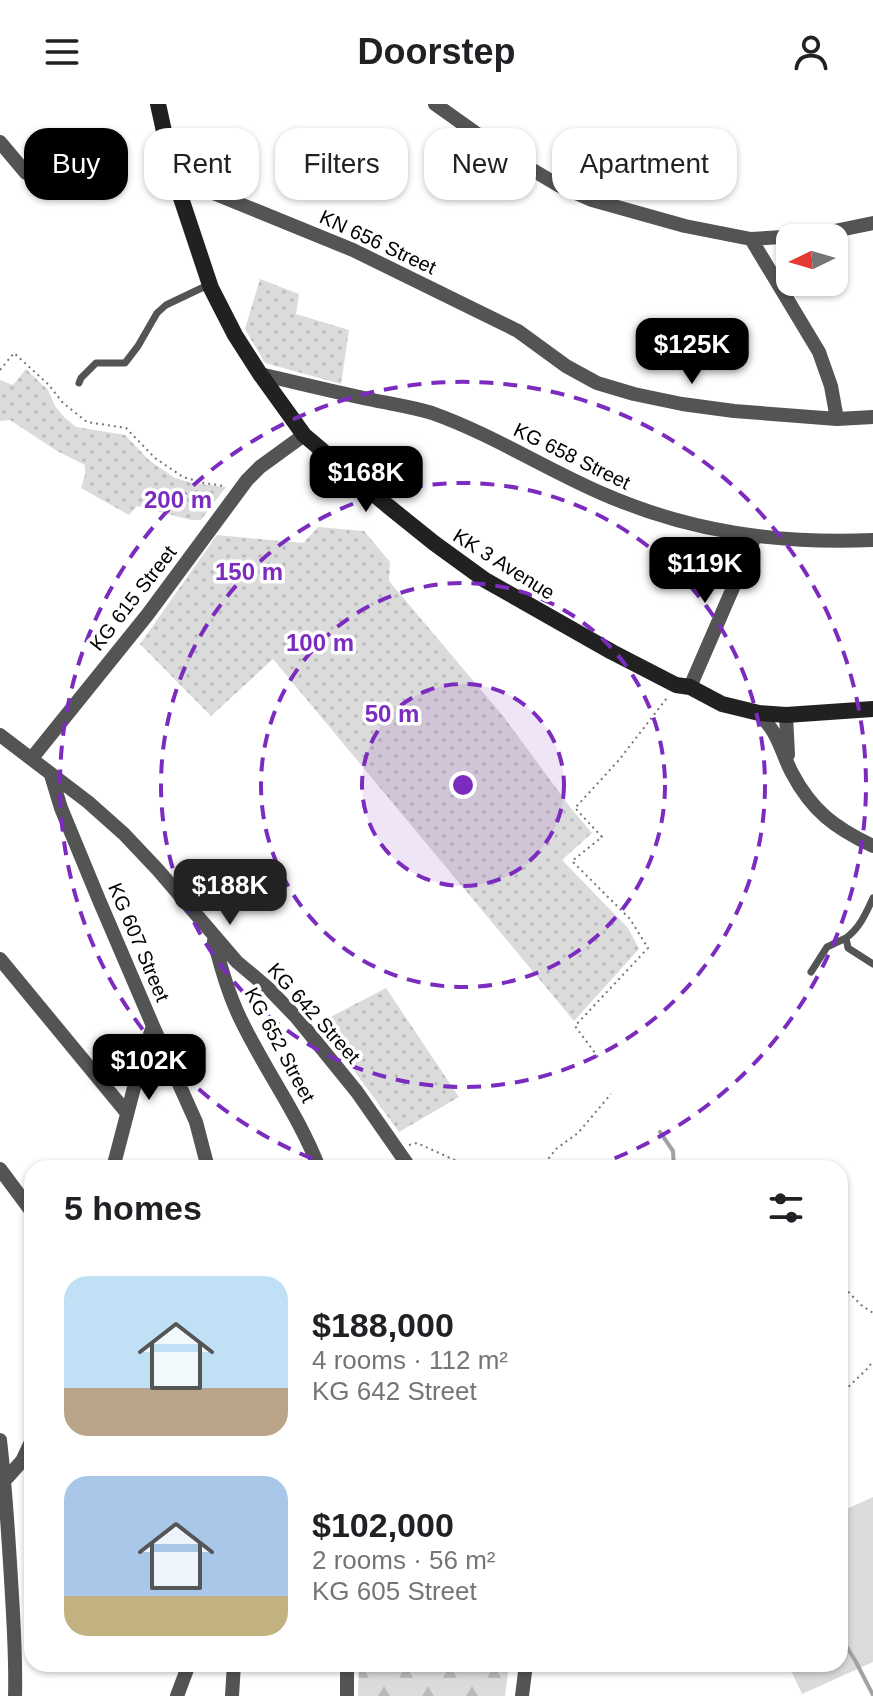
<!DOCTYPE html>
<meta charset="utf-8">
<style>
:root{--surface:#fff;--page:#f2f2f2;--text:#202124;--muted:#757577;--accent:#000}
body{margin:0;font-family:Arial,sans-serif;background:var(--page);color:var(--text);height:100vh;display:flex;flex-direction:column;font-size:30px;white-space:nowrap}
*{box-sizing:border-box;margin:0}
p{font-size:26px;color:var(--muted)}
.icon{flex:none;width:44px;height:44px;fill:none;stroke:currentColor;stroke-width:2;stroke-linecap:round;stroke-linejoin:round}
.map{position:relative;flex:1;overflow:hidden}
.details{position:absolute;left:24px;top:1056px;width:824px;height:512px;display:flex;flex-direction:column;background:var(--surface);border-radius:24px;box-shadow:0 2px 6px #0004}
.details>*{flex:none}
.hud{position:absolute;left:24px;top:24px;width:826px;height:72px;display:flex;gap:16px}
.needle{width:52px;rotate:265deg}
.tools{position:absolute;left:776px;top:120px;display:grid;gap:16px}
.tools a{display:grid;place-items:center;width:72px;height:72px;border-radius:16px;background:var(--surface);box-shadow:0 2px 6px #0004;font-size:40px}
.price{position:absolute;translate:-50% -68px;padding:0 18px;border-radius:16px;background:var(--accent);color:#fff;font-size:26px;line-height:52px;filter:drop-shadow(0 2px 4px #0008)}
.price::after{content:'';position:absolute;left:50%;top:48px;width:24px;height:18px;margin-left:-12px;background:inherit;clip-path:polygon(0 0,100% 0,50% 100%)}
.price.active{background:#222;color:#fff}
ul{padding:0;list-style:none}
li{display:flex;align-items:center;gap:24px;height:200px;padding:0 40px}
li span{display:grid;place-items:center;flex:none;width:224px;height:160px;border-radius:24px;color:#555}
li>.icon{margin-inline-start:auto}
span .icon{width:96px;height:96px;fill:#fffc;stroke-width:1}
li b{font-size:34px}
h2{display:flex;justify-content:space-between;align-items:center;height:96px;padding:0 40px;font-size:34px}
.tag{padding:0 28px;border-radius:24px;background:var(--surface);box-shadow:0 2px 6px #0004;font-size:28px;line-height:72px}
.tag.active{background:var(--accent);color:#fff}
header{display:flex;justify-content:space-between;align-items:center;height:104px;padding:0 40px;background:var(--surface);font-size:36px;font-weight:600}
.map>svg:first-child{display:block}
.grass{fill:url(#grass-dots)}
.forest{fill:url(#forest-firs)}
.pitch{fill:#dbdbdb}
.lines{fill:none;stroke-linecap:round;stroke-linejoin:round}
.stream{stroke:#a2a2a2;stroke-width:4}
.path{stroke:#767676;stroke-width:2;stroke-dasharray:2 4;stroke-linecap:butt}
.lane{stroke:#545454;stroke-width:7}
.street{stroke:#545454;stroke-width:14}
.secondary{stroke:#212121;stroke-width:16}
.ring{fill:none;stroke:#7b2cbf;stroke-width:4;stroke-dasharray:14 10}
.labels{text-anchor:middle;dominant-baseline:central;stroke-width:7;stroke-linejoin:round;paint-order:stroke}
.street-label{font-size:20px;fill:#000;stroke:#fff}
.centre{fill:#7b2cbf;stroke:#fff;stroke-width:4}
.ring-label{font-size:24px;text-anchor:middle;font-weight:bold;fill:#7b2cbf;stroke:#fff;stroke-width:7;stroke-linejoin:round;paint-order:stroke}
</style>
<header><svg class="icon" aria-label="menu" viewBox="0 0 24 24"><path d="M4 6h16M4 12h16M4 18h16"/></svg>Doorstep<svg class="icon" aria-label="person" viewBox="0 0 24 24"><circle cx="12" cy="8" r="4"/><path d="M4 21q1-7 8-7t8 7"/></svg></header>
<div class="map">
<svg width="873" height="1592" viewBox="0 0 873 1592">
<defs>
<pattern id="grass-dots" width="8" height="8" patternUnits="userSpaceOnUse" patternTransform="scale(2)"><rect width="8" height="8" fill="#dbdbdb"/><path d="M2 2h.1M6 6h.1" fill="none" stroke="#bababa" stroke-width="1.8" stroke-linecap="round"/></pattern>
<pattern id="forest-firs" width="22" height="20" patternUnits="userSpaceOnUse" patternTransform="scale(2)"><rect width="22" height="20" fill="#dbdbdb"/><path d="M5 1l3.5 6h-7zM16 11l3.5 6h-7z" fill="#bababa"/></pattern>
</defs>
<rect width="100%" height="100%" fill="#fff"/>
<path class="grass" d="M260,175l39,15 -3,20 53,16 -8,54 -76,-21 -20,-34z
M26,265l22,21 7,16 10,12 11,9 49,8 25,26 25,17 18,5 33,4 -25,33h-10l-54,-14 -8,9 -48,-27 4,-13v-10l-28,-14 -47,-31 -10,1v-41l13,5z
M318,423l46,4 26,31 -1,19 114,135 67,91 22,26 -30,27 66,68 11,21 -65,72 -301,-362 -62,57 -71,-72 77,-109 86,8z
M386,884l73,109 -60,35 -80,-109z"/>
<path class="forest" d="M359,1560h150l-4,32h-147z"/>
<path class="pitch" d="M873,1393v165l-71,32 -14,-30h52v-152z"/>
<g class="lines">
<path class="stream" d="M660,1028l13,19 1,17
M840,1532l16,26 17,33"/>
<path class="path" d="M0,266l14,-17 35,32 14,18 24,19 39,6 29,30 28,19 21,6 20,3
M598,953l-23,-31 73,-78 -18,-29 -58,-58 30,-24 -27,-29 44,-48 48,-62
M409,1041l8,-2 55,25
M541,1064l15,-19 22,-16 33,-39
M840,1179l21,22 12,8
M840,1291l27,-26 6,-8"/>
<path class="lane" d="M79,279l2,-5 15,-15h29l13,-17 19,-33 9,-8 42,-20
M873,794c-7,15 -13,30 -27,40l2,10 25,16
M811,868l16,-25 19,-9"/>
<path class="street" d="M435,0l69,49 54,32 34,15 93,26 66,13 64,-4 58,-12
M0,38l26,31
M174,73l179,73 165,81 48,35 31,17 37,11 48,10 52,7 103,8 36,-2
M751,135l68,113 12,34 6,33
M260,270c38,9 75,18 113,26 19,4 40,7 59,13 59,21 112,55 169,80 88,39 177,51 272,47
M690,583l65,-150
M759,609c5,6 11,13 15,20 7,12 11,27 18,40 20,38 43,55 81,73
M786,611l2,40
M0,631l88,67 36,32 34,36 79,92 31,26 29,30 60,74 53,76
M32,654l116,-144 99,-134 13,-13 44,-32
M51,671l10,33 38,92 54,126 43,96 12,46
M214,837c7,26 14,52 26,77 24,51 59,97 79,150
M0,855l127,154
M113,1064l29,-111 11,-31
M0,1065l32,43
M0,1336c6,52 9,104 12,156 2,33 4,67 3,100
M5,1376l17,-19 10,-21
M347,1560v32
M177,1592l12,-32
M232,1592l2,-32
M522,1592l4,-32"/>
<path class="secondary" d="M158,0l16,73 37,111 24,47 25,39 44,61 84,71 46,37 51,37 127,72 64,33 14,2 32,17 37,9 27,2 87,-6"/>
</g>
<circle cx="463" cy="681" r="101" fill="#7b2cbf" fill-opacity=".12"/>
<g class="ring">
<circle cx="463" cy="681" r="101"/>
<circle cx="463" cy="681" r="202"/>
<circle cx="463" cy="681" r="302"/>
<path d="M335 1063A403 403 0 1 1 591 1063"/>
</g>
<g class="labels">
<g class="street-label">
<text transform="translate(378 138) rotate(25)">KN 656 Street</text>
<text transform="translate(572 352) rotate(26)">KG 658 Street</text>
<text transform="translate(504 460) rotate(32)">KK 3 Avenue</text>
<text transform="translate(133 494) rotate(-52)">KG 615 Street</text>
<text transform="translate(139 838) rotate(67)">KG 607 Street</text>
<text transform="translate(314 909) rotate(48)">KG 642 Street</text>
<text transform="translate(280 941) rotate(62)">KG 652 Street</text>
</g>
</g>
<circle cx="463" cy="681" r="12" class="centre"/>
<g class="ring-label">
<text x="178" y="404">200 m</text>
<text x="249" y="476">150 m</text>
<text x="320" y="547">100 m</text>
<text x="392" y="618">50 m</text>
</g>
</svg>
<div class="tools">
<a><svg class="needle" viewBox="-14 -14 28 28"><path d="M0-13l5 13h-10z" fill="#e53935"/><path d="M0 13l5-13h-10z" fill="#757577"/></svg></a>
</div>
<b class="price" style="left:692px;top:282px">$125K</b>
<b class="price" style="left:366px;top:410px">$168K</b>
<b class="price" style="left:705px;top:501px">$119K</b>
<b class="price active" style="left:230px;top:823px">$188K</b>
<b class="price" style="left:149px;top:998px">$102K</b>
<div class="hud">
<a class="tag active">Buy</a>
<a class="tag">Rent</a>
<a class="tag">Filters</a>
<a class="tag">New</a>
<a class="tag">Apartment</a>
</div>
<section class="details">
<h2>5 homes<svg class="icon" aria-label="filters" viewBox="0 0 24 24"><path d="M4 7h16M4 17h16"/><circle cx="9" cy="7" r="2"/><circle cx="15" cy="17" r="2"/></svg></h2>
<ul>
<li><span style="background:linear-gradient(#bfe0f5 70%,#b9a48a 0)"><svg class="icon" aria-label="home" viewBox="0 0 24 24"><path d="M3 11l9-7 9 7M6 9v11h12V9"/></svg></span><div><b>$188,000</b><p>4 rooms · 112 m²</p><p>KG 642 Street</p></div></li>
<li><span style="background:linear-gradient(#a9c7e8 75%,#c2b280 0)"><svg class="icon" aria-label="home" viewBox="0 0 24 24"><path d="M3 11l9-7 9 7M6 9v11h12V9"/></svg></span><div><b>$102,000</b><p>2 rooms · 56 m²</p><p>KG 605 Street</p></div></li>
</ul>
</section>
</div>
